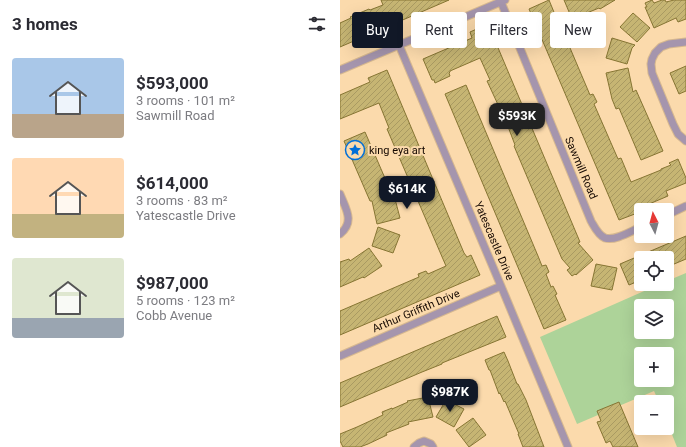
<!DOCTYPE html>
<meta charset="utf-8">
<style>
:root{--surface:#fff;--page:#f7f7f7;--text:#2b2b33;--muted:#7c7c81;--accent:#111827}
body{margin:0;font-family:Roboto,sans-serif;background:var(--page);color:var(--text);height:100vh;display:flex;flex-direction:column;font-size:15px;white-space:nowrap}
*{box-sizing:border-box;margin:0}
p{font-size:13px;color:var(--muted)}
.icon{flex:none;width:22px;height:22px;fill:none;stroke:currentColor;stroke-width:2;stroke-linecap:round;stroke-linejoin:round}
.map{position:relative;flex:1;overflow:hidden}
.panel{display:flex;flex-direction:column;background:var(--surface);width:340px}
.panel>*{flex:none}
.banner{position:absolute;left:12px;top:12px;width:274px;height:36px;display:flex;gap:8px}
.needle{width:26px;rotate:354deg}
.tools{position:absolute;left:294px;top:203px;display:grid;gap:8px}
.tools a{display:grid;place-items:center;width:40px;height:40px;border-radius:4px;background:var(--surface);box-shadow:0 4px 16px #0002;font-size:20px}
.price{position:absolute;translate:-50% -34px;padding:0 9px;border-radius:8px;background:var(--accent);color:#fff;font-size:13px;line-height:26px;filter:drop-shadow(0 1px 2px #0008)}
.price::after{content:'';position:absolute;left:50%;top:24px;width:12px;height:9px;margin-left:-6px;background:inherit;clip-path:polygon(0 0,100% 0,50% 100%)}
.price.active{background:#222;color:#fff}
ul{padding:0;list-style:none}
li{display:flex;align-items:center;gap:12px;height:100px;padding:0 12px}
li span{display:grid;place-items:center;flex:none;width:112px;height:80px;border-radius:4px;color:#555}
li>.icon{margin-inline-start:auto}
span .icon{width:48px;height:48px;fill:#fffc;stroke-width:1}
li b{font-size:17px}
h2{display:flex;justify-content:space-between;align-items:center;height:48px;padding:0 12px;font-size:17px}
.tag{padding:0 14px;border-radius:4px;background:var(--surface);box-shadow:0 4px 16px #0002;font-size:14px;line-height:36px}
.tag.active{background:var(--accent);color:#fff}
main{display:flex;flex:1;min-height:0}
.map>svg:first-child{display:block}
.green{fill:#add399;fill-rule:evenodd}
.building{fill:url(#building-hatch);stroke:#867533}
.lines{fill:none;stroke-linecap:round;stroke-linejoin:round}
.street-casing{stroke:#d6b890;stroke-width:9}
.street{stroke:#a595ad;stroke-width:7}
.labels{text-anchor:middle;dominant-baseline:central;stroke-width:4;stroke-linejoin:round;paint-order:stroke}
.poi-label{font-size:11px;fill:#150800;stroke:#fbdaac;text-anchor:start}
.street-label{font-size:11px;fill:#150800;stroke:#fbdaac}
</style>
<main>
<section class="panel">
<h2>3 homes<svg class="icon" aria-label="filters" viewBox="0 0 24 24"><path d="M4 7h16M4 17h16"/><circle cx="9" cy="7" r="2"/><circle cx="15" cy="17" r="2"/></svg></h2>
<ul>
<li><span style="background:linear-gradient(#a9c7e8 70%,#b9a48a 0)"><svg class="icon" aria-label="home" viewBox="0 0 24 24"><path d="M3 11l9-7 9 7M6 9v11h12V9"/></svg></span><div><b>$593,000</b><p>3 rooms · 101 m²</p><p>Sawmill Road</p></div></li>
<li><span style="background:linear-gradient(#ffd9b3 70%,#c2b280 0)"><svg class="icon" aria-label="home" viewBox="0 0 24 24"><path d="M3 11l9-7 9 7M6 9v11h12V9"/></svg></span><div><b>$614,000</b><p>3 rooms · 83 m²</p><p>Yatescastle Drive</p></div></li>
<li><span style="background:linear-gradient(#dfe7d0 75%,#9aa5b1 0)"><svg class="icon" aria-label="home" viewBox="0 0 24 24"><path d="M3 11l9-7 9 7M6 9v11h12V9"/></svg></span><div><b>$987,000</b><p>5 rooms · 123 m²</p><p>Cobb Avenue</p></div></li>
</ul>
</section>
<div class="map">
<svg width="346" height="447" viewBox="0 0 346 447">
<defs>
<pattern id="building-hatch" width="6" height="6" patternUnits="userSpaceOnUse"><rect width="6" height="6" fill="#c6b573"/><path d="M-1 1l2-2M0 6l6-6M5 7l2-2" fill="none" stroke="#a99a62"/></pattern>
</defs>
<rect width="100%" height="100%" fill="#fbdaac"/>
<path class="green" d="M346,273v174h-9l-10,-25v-20h-8l-5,-11 -77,33 -37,-87 120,-53h7v-3zM301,306h26v26h-26zM301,354h26v26h-26z"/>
<path class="building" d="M41,0h68l-109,47v-24l11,-5 -1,-1 19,-8 1,1 13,-5z
M209,0l9,22h1l31,73 3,-1 4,8 -3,2 24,55 3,-1 10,24 30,-12v-1l10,-4 -2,-2 9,-4 8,19v5l-20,8 2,5 -26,11 1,3 -3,1v1l-21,8 -90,-211z
M224,0h51l-15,9 -1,-1 -27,11z
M312,0l2,3 8,-3h3l1,2 8,-2h12v19l-8,3 -2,-4 -22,10 -9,-21h2l-2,-4z
M293,13l17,15 -13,14 -17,-15z
M148,24l92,218 -2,1 15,17 -17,15 -1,-1 -3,2 -5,-6 3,-2 -8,-9 -48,-113 1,-1 -8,-21 -20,-43 3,-1 -10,-22 -30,13v1l-1,1 1,3 -15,7 -1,-3h-2l-9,-21 49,-21 -2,-6z
M272,38l23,7 -3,3 -5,16 -21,-6z
M346,66v25l-7,3 -9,-21z
M288,68l5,24 3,-2 19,43 8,18 -22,9 -22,-52 -3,1 -4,-10 -6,-26z
M47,70l77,183 3,4 4,-2 9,20 -140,60v-24l79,-34 -1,-3 8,-3 2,3 18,-8 -59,-137 2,-1 -10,-25 -39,16v-24l30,-13 -2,-4z
M126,85l72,171 4,10 4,-1 3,7 -3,2 5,13 2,-1 4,8 -2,1 11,25 -22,9 -99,-235z
M25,132l29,67h1l5,19 -23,6 -5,-23h-2l-26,-60z
M38,227l22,8 -7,18 -21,-7z
M346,236v23l-19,8v-9h-26v22l-12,5 -9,-21z
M29,248l13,18 -18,12 -1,-1 -23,10v-25l9,-3 1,2z
M256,264l21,4 -5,22 -21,-4z
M157,316l9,21 -64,26v1l-20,8 -82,35v-24z
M164,352l4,9 9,23h1l8,16 18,47h-21l-5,-13h1l-14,-33 -1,1 -4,-9 -1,1 -9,-24h-1l-4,-10z
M88,397l5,20 -25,5 1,2 -23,9 1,2 -19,9 -8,3h-17l-3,-6v-7l17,-7 26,-12 -1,-3 10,-4v1l16,-7 -1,-1z
M106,400l18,9 -10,18 -18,-10z
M279,402l19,45h-25l-3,-6 -4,2 -9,-21 4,-1 -4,-10z
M133,418l13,17 -17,12 -13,-17z"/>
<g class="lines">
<defs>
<path id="street" d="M161,2l90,219c3,5 7,14 14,17 11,3 26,-7 36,-11
M346,42l-17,2 -8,3 -6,6 -3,6 -1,5 1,9 21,51 5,10 8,7
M59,45l102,241 67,161
M0,70l165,-70
M0,194c6,15 15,28 0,40
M327,215l19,-9
M0,356l161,-70
M74,447l5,-4 5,-2 7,3 2,3"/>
</defs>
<use href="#street" class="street-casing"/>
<use href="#street" class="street"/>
</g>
<defs>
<symbol id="sight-ring" viewBox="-11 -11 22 22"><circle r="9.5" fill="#fbdaac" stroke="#026fd7" stroke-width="1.5"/><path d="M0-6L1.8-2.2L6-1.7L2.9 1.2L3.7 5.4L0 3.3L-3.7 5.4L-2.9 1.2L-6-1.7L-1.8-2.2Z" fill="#026fd7"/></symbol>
</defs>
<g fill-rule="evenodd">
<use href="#sight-ring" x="4" y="139" width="22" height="22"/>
</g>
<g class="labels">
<g class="poi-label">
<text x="29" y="150">king eya art</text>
</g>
<g class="street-label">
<text transform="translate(241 168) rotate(67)">Sawmill Road</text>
<text transform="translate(154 241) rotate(67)">Yatescastle Drive</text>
<text transform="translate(76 311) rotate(-23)">Arthur Griffith Drive</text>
</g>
</g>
</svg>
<div class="tools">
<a><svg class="needle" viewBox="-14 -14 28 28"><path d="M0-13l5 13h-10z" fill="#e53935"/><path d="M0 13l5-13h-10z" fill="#7c7c81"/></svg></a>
<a><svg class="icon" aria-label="locate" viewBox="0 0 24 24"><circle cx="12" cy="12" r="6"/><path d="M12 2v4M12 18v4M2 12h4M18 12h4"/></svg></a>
<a><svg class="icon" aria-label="layers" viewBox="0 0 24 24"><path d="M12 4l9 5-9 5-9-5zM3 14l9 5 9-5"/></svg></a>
<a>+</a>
<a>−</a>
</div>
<b class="price active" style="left:177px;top:137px">$593K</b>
<b class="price" style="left:67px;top:210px">$614K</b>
<b class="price" style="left:110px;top:413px">$987K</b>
<div class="banner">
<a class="tag active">Buy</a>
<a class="tag">Rent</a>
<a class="tag">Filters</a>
<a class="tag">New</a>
</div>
</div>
</main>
